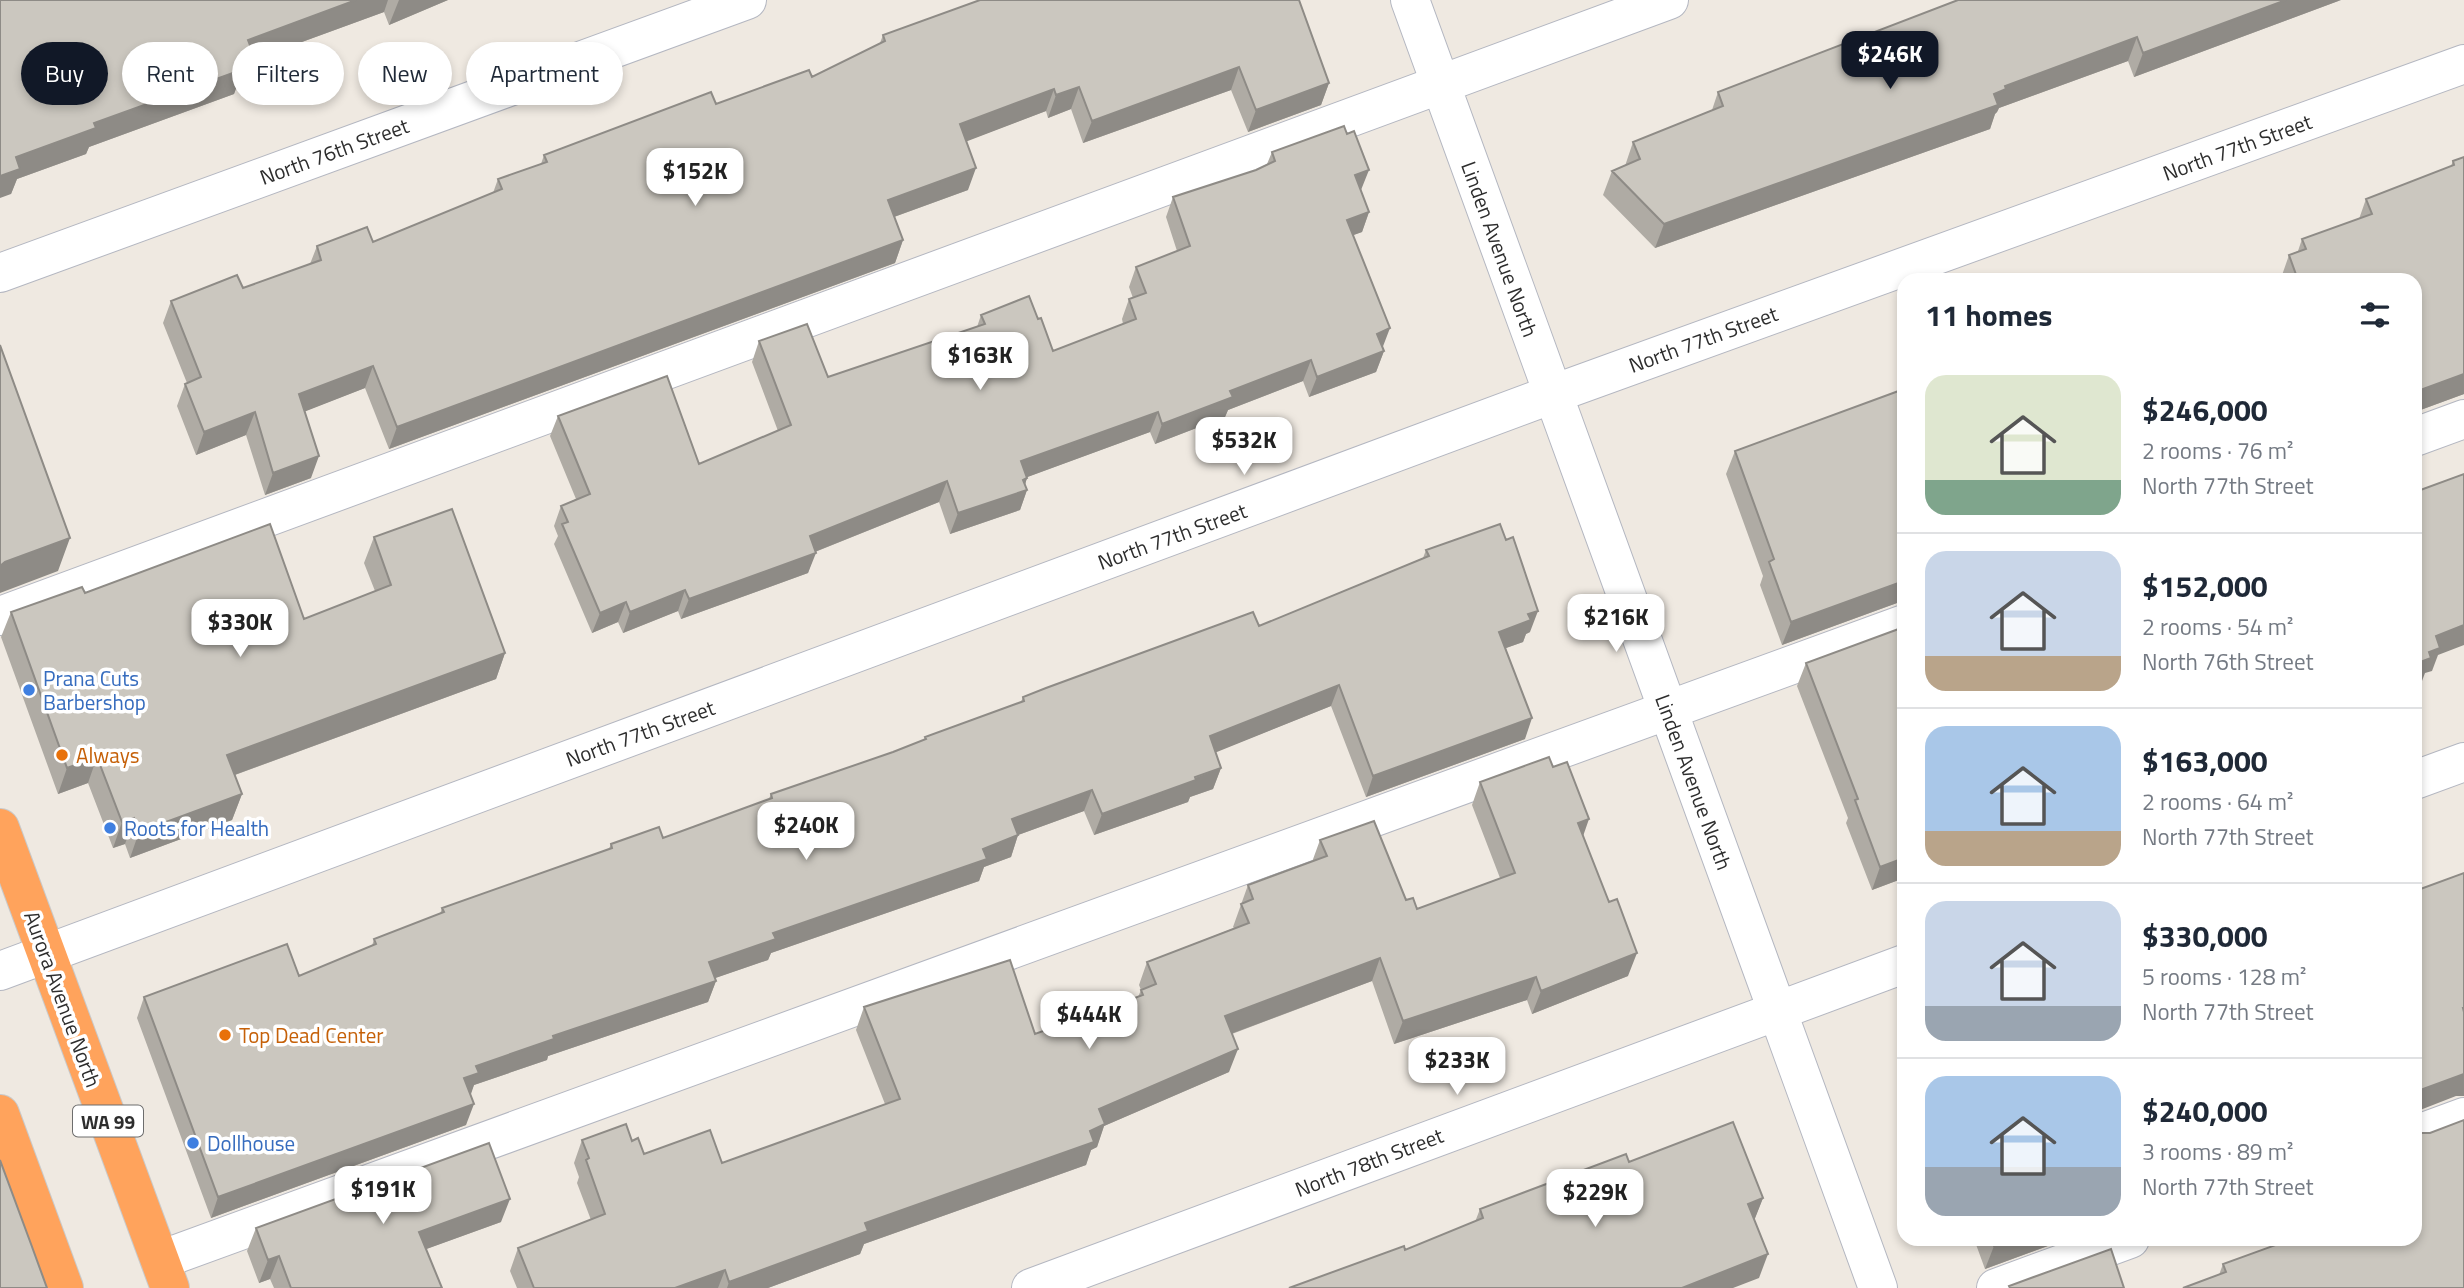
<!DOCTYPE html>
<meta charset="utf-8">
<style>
:root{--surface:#fff;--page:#f2f2f3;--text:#1f2937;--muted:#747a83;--line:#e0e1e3;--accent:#111827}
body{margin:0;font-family:"Titillium Web",sans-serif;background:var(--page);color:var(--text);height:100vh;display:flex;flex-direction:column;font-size:26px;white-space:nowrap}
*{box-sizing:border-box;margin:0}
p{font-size:23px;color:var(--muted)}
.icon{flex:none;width:38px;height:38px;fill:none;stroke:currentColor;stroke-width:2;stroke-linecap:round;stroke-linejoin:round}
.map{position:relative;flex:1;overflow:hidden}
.details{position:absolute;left:1897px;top:273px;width:525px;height:973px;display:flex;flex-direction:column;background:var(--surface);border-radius:21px;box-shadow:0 4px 10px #0003}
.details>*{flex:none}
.guide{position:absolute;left:21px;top:42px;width:665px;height:63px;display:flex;gap:14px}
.price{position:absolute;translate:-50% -60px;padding:0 16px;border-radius:14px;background:#fff;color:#222;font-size:23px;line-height:46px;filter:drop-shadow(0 2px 4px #0008)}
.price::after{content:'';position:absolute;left:50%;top:42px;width:21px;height:16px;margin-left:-10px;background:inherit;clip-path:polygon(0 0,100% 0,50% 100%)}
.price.current{background:var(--accent);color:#fff}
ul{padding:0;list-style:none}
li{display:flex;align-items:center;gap:21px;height:175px;padding:0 28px}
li+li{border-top:2px solid var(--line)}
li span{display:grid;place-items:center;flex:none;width:196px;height:140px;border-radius:21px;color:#555}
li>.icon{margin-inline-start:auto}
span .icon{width:84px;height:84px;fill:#fffc;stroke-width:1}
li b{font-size:30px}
h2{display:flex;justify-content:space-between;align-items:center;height:84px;padding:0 28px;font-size:30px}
.chip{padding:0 24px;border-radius:32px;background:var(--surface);box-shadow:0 4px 10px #0003;font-size:24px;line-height:63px}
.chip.current{background:var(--accent);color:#fff}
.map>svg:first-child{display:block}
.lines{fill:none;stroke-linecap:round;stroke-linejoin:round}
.minor-casing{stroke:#b4b7c1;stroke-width:40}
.highway-casing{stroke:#c9c9c9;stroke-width:40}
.minor{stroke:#fff;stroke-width:38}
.highway{stroke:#ffa35c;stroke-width:38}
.wall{fill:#afaba4}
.shaded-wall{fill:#8e8b86}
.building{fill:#cbc7bf;stroke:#8e8b86;stroke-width:2}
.shop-dot{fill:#3f7fe0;stroke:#fff;stroke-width:2.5}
.food-dot{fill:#e8710a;stroke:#fff;stroke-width:2.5}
.labels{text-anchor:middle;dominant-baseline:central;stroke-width:7;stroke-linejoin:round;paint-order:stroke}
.shield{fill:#fff;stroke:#6d6d6d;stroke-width:2}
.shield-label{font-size:19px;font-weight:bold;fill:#2e2e2e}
.street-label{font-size:21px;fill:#2e2e2e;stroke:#fff}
.shop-label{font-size:21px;fill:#366cbe;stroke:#fff;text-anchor:start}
.food-label{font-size:21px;fill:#c56008;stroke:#fff;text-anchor:start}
</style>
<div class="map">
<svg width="2464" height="1288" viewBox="0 0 2464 1288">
<rect width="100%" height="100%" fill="#efe9e1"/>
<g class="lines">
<defs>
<path id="minor" d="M1410,0l468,1288
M0,273l747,-273
M2415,437l49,-18
M0,616l1669,-616
M2415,780l49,-18
M0,971l1553,-577 911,-330
M2415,1135l49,-18
M160,1260l1744,-636
M1031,1288l873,-324
M1996,1288l134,-49"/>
<path id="highway" d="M0,828l170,460
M0,1114l64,174"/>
</defs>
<use href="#minor" class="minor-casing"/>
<use href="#highway" class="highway-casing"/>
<use href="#minor" class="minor"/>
<use href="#highway" class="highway"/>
</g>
<path class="wall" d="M0,0h448l-59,25 -5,-13 -134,49 -6,17 -5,2 -5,14 -145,53 -3,7 -69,25 -6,15z
M980,0l349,83 -8,22 -73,27 -17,-42 -148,53 -12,-34 -23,9 -2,-7 -80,30 2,49 -74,27 9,23 -8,23 -506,186 -24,-61 -60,23 6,67 -46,17 -19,-60 -50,20 -19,-49 8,-22 2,-1 -24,-60 8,-22 72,-13 67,-24 7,-18 56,-4 120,-49 5,-14 43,-15 3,-9 268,-78 68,-34 3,-8z
M2341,0l-207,77 -6,-16 -129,47 -2,4 -2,2 -5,15 -335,119 -52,-53 9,-24 13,-5 8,-24 79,-32 6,-18z
M1272,152l89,38 8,22 -7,20 -9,3 31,116 -8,21 -67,25 -6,-16 -75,29 -3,7 -70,27 -5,-12 -123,45 -2,8 2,5 -7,20 -70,24 -11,-32 -124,50 -7,21 -127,46 -3,-8 -55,22 -5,-11 -26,11 -38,-89 4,-8 -4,-10 7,-20 15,-7 -26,-63 8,-20 141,48 79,-33 -26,-69 7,-21 69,36 149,-50 4,-12 57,4 15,32 70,-27 -1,-5 7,-20 4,-1 -4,-11 7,-20 41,-16 -11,-34 7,-20 83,-27 11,-6z
M2464,157v237l-49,18v-132h-133l-1,-2 8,-23 9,-4 4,-12 57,-20 7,-20 85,-33 2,-5z
M1904,389v214h-7l-115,42 -22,-60 3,-9 -37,-102 9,-23z
M374,537l131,116 -9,26 -261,96 7,19 -10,26 -102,38 -5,-14 -12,4 -25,-65 -30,11 -57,-157 10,-25 74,-19 219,26 71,-28 -11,-28z
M1426,550l104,82 -4,2 -3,8 -17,6 19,91 -159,58 -35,-91 -116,46 6,16 -8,21 -23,8 -2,5 -94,33 -10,-24 -66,24 -7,22 -27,10 -5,14 -208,72 -3,7 -53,18 1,3 -8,21 -160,54 -1,4 -73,25 -4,9 -4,31 -255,93 -74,-200 7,-21 155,-21 73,-30 2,-7 66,-25 2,-6 167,-59 2,-5 52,-6 106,-39 2,-5 122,-42 31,-12 1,-3 96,-35 2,-5 236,-71 164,-68z
M1904,627v251l-32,12 -26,-67 2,-5 -51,-132 9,-23z
M1480,782l103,54 45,140 -96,38 -5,-14 -133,44 -22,-63 -140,53 -3,38 -125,54 -7,21 -6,3 -5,15 -222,79 -4,10 -92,34h-251l-7,-17 8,-23 73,-28 -14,-37 2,-6 -5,-14 8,-23 50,1 12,13 78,9 163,-59 -29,-74 8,-23 171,27 103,-37 3,-7 -2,-5 8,-23 87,-34 -1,-1 15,-42 64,-23 8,-22 97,69 83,-31 -28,-73z
M1629,1162l134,36 -9,22 5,58 -354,-28 70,-28 5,-13z
M501,1222l-75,27 16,39h-168l-4,-9 -11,4 -12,-32 9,-23z
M1974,1239h93l-82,30z
M2289,1239h126l49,49 -245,-13 4,-11 66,-24z"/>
<path class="shaded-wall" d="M356,0h32l-4,12 -134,49 -6,17 -5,2 -5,14 -145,53 -3,7 -69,25 -6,15 -11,4v-22l16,-19 78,-34 154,-83z
M399,0h49l-59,25z
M2286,0h55l-207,77 9,-24z
M2137,37l-9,24 -129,47 -2,4 -2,2 -5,15 -335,119 9,-24 330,-130 11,-8z
M1239,67l-8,23 -148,53 9,-22z
M1329,83l-8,22 -73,27 8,-22z
M1079,87l-8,22 -23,9 8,-23z
M1054,89l-8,22 -94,36 8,-23z
M976,168l-8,22 -88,32 8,-22z
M1369,170l-8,20 -6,-15z
M1369,212l-7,20 -22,8 7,-20z
M903,240l-8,23 -506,186 8,-22z
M1390,328l-8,21 -5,-15z
M1384,351l-8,21 -67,25 8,-20z
M1311,360l-8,21 -75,29 -3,7 -70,27 7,-20 68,-33z
M373,366l-8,22 -74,29 8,-23z
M2464,374v20l-49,18v-20z
M255,412l-9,23 -50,20 8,-23z
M1158,412l-8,20 -136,50 7,-21z
M319,456l-8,22 -46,17 8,-22z
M1027,478l-4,13 4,-1 -7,20 -70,24 8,-21z
M947,481l-8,21 -137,55 8,-21z
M70,538l-12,33 -58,22v-27l5,-4z
M816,553l-8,20 -127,46 8,-20z
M1904,581v22h-7l-115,42 9,-23z
M685,590l-7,21 -55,22 7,-21z
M626,602l-8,20 -26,11 8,-20z
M1538,611l-8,21 -4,2 -3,8 -31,11 7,-21 29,-18z
M2464,625v20l-26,10 -6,16 -7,2 -3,8 -7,3v-20l21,-28z
M505,653l-9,26 -278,102 9,-26z
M1339,685l-8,21 -129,52 8,-22z
M1532,718l-7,21 -159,58 7,-21z
M97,757l-9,26 -30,11 9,-26z
M1221,768l-8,21 -23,8 -2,5 -94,33 8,-21z
M1092,790l-8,21 -80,29 8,-21z
M242,794l-10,26 -102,38 9,-26z
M134,818l-9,26 -12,4 9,-26z
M1589,819l-8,23 -3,-19z
M1018,835l-7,22 -27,10 -5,14 -208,72 -3,7 -67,23 8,-21 64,-29z
M1904,858v20l-32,12 8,-23z
M1637,953l-9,23 -96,38 9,-23z
M1380,958l-8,23 -155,58 8,-23z
M1536,977l-9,23 -133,44 9,-23z
M716,981l-8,21 -160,54 -1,4 -73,25 -3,9 -14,5 7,-21 12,-12 77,-30z
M1238,1049l-9,23 -125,54 -7,21 -6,3 -5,15 -222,79 -4,10 -92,34h-41l2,-6 136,-59 234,-114z
M2464,1074v22h-8l-41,16v-20z
M474,1104l-8,21 -255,93 7,-21z
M1763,1198l-9,23 -6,-17z
M510,1199l-9,23 -91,33 9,-23z
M2012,1239h55l-82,30 9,-23z
M1768,1254l-9,24 -26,10h-51z
M279,1256l-9,23 -11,4 9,-23z
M725,1270l-7,18h-43z"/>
<path class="building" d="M0,0h356l-108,40 5,13 -14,6 5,10 -150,54 2,5 -80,29 4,12 -20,7z
M980,0h319l30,83 -73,27 -17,-43 -147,54 -13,-34 -23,8 -2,-6 -94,35 16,44 -88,32 15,40 -506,187 -24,-61 -74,28 20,62 -46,17 -18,-61 -51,20 -19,-48 16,-7 -30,-76 66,-26 6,13 78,-28 -4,-14 50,-19 6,15 129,-53 -4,-10 49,-17 -3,-7 167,-63 5,12 93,-34 3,7 73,-36 -2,-6z
M1958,0h328l-143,53 -6,-16 -132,49 1,3 -12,5 4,11 -334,119 -52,-53 28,-12 -7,-17 90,-36 -5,-14z
M1344,126l3,8 7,-3 15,39 -14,5 14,37 -22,8 43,108 -13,6 7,17 -67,26 -6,-17 -81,31 3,6 -71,27 -4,-12 -137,49 6,17 -4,2 4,10 -69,23 -11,-32 -137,55 6,17 -127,46 -4,-9 -55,22 -4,-10 -26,11 -38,-89 6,-2 -7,-16 29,-12 -32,-78 109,-40 32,88 92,-39 -32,-84 48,-17 21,53 157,-53 -4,-9 48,-19 9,23 3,-1 12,33 83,-32 -7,-20 17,-6 -10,-26 54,-21 -17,-49 83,-27 19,-9 -3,-9z
M2464,157v217l-49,18v-112h-117l-9,-25 17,-6 -4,-10 70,-25 -6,-15 88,-34 -1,-4z
M0,345l70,193 -65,24 -5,4z
M1904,389v192l-113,41 -22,-60 5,-3 -39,-108z
M2464,474v151l-28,11 4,12 -11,4 2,6 -16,6v-172z
M452,509l53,144 -278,102 15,39 -103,38 -5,-14 -12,4 -25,-65 -30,11 -56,-156 71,-25 3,6 185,-69 34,95 87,-34 -17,-48z
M1500,524l6,16 7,-3 25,74 -10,3 3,6 -32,12 33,86 -159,58 -34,-91 -129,51 11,32 -26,9 1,3 -94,34 -10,-24 -80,29 6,16 -35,14 4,10 -214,74 3,6 -67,23 7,19 -163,55 1,3 -78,27 3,7 -15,5 10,26 -256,93 -74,-200 143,-53 12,32 77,-32 -2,-5 70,-27 -2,-4 170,-60 -1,-4 48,-17 4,11 109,-40 -1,-4 122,-42 33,-13 -1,-2 99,-36 -1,-4 23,-9 207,-76 6,14 170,-70 -3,-6z
M1904,627v231l-24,9 -25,-67 3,-1 -52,-136z
M1549,757l4,10 14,-5 22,57 -11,4 31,79 8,-3 20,54 -96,38 -5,-14 -133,44 -23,-63 -155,58 13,33 -139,60 6,15 -15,7 4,11 -229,81 3,8 -139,51 -4,-12 -50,18h-141l-16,-40 87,-34 -19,-54 3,-2 -7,-18 44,-16 6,17 6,-3 6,16 66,-24 12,33 178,-64 -36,-92 146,-47 25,74 108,-39 -2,-5 15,-6 -9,-22 102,-39 -8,-19 12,-5 -5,-14 79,-29 -7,-16 54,-19 32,79 7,-2 4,11 98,-36 -35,-91z
M2464,873v135h-1l1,4v62l-49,18v-201z
M2464,1120v168h-281l43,-16 -3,-8 69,-25h123v-107l4,1h11z
M1733,1122l30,76 -15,6 20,50 -86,34h-393l115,-42 1,4 78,-32 -3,-9 146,-55 3,8z
M489,1143l21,56 -91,33 23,56h-151l-12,-32 -11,4 -12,-32z
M0,1160l31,84 16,44h-47z
M1992,1239h20l-18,7z
M2111,1249l13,39h-114l-1,-2z"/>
<g class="shop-dot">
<circle cx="29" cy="690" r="7"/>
<circle cx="110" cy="828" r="7"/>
<circle cx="193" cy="1143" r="7"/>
</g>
<g class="food-dot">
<circle cx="62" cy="755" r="7"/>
<circle cx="225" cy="1035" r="7"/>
</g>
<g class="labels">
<rect class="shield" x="73" y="1105.5" width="70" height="31" rx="5"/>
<g class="shield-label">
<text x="108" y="1121">WA 99</text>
</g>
<g class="street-label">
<text transform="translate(2237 147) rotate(-20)">North 77th Street</text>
<text transform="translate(334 151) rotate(-20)">North 76th Street</text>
<text transform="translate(1500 249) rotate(70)">Linden Avenue North</text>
<text transform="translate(1703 339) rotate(-20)">North 77th Street</text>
<text transform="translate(1172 536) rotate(-20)">North 77th Street</text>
<text transform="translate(640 733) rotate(-20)">North 77th Street</text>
<text transform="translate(1694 782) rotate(70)">Linden Avenue North</text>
<text transform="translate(63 999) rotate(70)">Aurora Avenue North</text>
<text transform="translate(1369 1162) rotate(-21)">North 78th Street</text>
</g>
<g class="shop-label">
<text x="43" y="678">Prana Cuts<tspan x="43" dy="24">Barbershop</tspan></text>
<text x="124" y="828">Roots for Health</text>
<text x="207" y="1143">Dollhouse</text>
</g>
<g class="food-label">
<text x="76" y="755">Always</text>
<text x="239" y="1035">Top Dead Center</text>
</g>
</g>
</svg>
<b class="price current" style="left:1890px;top:91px">$246K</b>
<b class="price" style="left:695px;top:208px">$152K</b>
<b class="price" style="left:980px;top:392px">$163K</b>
<b class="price" style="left:1244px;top:477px">$532K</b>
<b class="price" style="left:1616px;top:654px">$216K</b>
<b class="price" style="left:240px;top:659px">$330K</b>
<b class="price" style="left:806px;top:862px">$240K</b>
<b class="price" style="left:1089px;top:1051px">$444K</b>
<b class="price" style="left:1457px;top:1097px">$233K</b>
<b class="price" style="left:383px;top:1226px">$191K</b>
<b class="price" style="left:1595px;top:1229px">$229K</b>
<div class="guide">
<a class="chip current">Buy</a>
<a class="chip">Rent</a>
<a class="chip">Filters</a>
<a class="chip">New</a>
<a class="chip">Apartment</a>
</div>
<section class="details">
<h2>11 homes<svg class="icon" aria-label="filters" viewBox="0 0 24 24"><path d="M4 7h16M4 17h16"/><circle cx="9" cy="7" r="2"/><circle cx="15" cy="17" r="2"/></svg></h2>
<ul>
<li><span style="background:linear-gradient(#dfe7d0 75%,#7fa58c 0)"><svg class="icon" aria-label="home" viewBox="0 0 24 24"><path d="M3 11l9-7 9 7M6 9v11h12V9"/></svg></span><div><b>$246,000</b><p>2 rooms · 76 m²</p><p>North 77th Street</p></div></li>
<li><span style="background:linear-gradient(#c9d6e8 75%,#b9a48a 0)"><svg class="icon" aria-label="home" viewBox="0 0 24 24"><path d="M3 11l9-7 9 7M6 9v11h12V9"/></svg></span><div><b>$152,000</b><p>2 rooms · 54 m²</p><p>North 76th Street</p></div></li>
<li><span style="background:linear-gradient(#a9c7e8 75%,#b9a48a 0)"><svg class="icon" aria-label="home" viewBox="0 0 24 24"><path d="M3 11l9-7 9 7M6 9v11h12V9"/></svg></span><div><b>$163,000</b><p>2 rooms · 64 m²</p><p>North 77th Street</p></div></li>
<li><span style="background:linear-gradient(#c9d6e8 75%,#9aa5b1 0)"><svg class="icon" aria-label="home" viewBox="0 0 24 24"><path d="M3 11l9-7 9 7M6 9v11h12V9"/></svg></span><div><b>$330,000</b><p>5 rooms · 128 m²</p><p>North 77th Street</p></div></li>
<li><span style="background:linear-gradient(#a9c7e8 65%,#9aa5b1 0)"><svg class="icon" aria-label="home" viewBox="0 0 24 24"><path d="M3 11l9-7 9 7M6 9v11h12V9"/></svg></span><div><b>$240,000</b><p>3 rooms · 89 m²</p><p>North 77th Street</p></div></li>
</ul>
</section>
</div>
